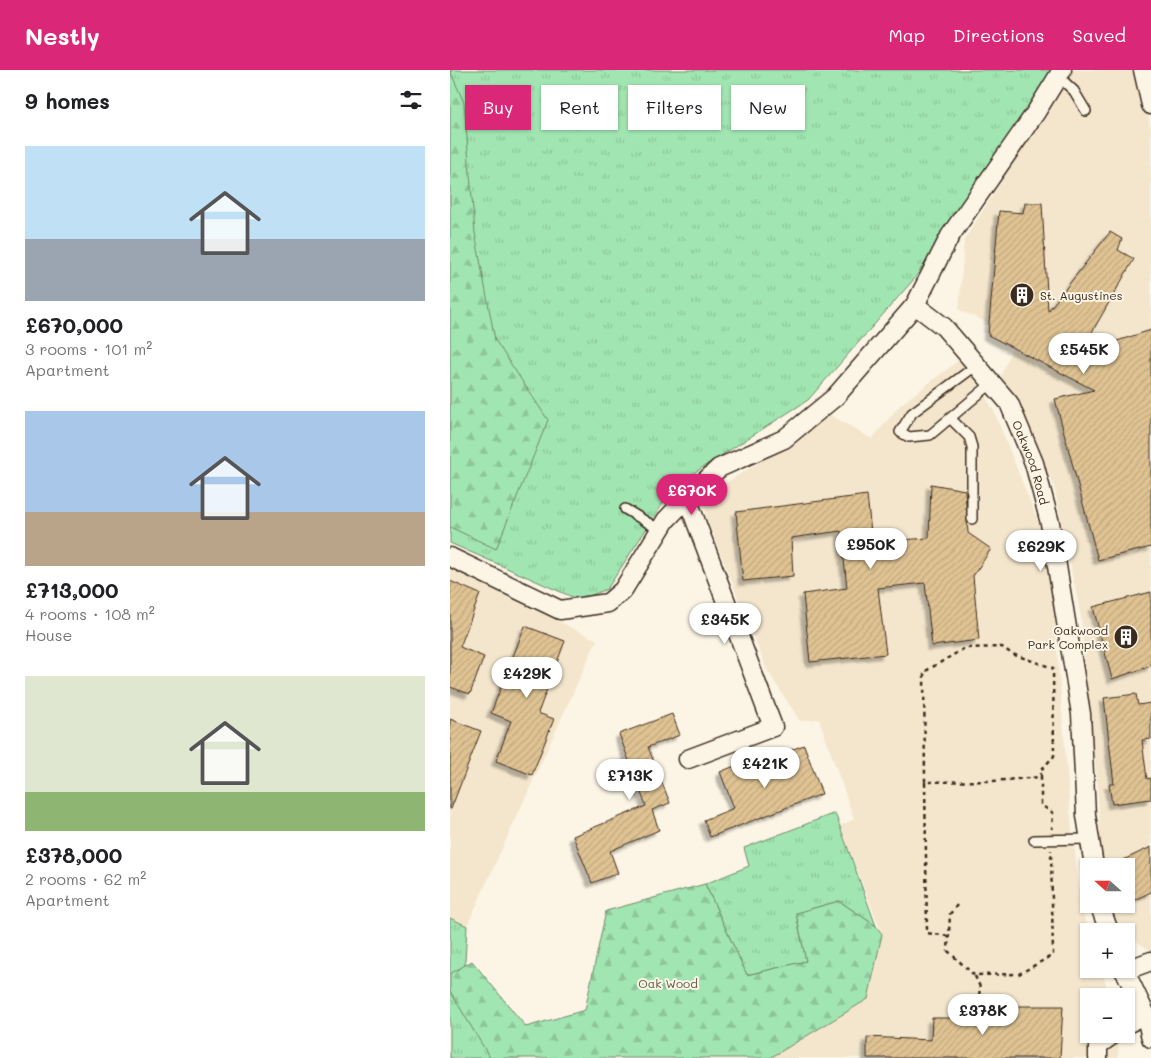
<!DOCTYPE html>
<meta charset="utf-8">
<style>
:root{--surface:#fff;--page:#f2f2f2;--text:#202124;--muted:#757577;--accent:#db2777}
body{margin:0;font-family:Mali,sans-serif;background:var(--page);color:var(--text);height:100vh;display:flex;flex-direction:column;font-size:19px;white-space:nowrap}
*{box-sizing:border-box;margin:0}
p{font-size:16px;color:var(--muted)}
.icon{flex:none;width:28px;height:28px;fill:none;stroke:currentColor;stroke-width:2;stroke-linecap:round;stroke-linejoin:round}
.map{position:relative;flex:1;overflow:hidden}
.side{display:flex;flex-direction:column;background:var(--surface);width:450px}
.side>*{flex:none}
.hud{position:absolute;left:15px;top:15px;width:475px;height:45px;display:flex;gap:10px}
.needle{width:32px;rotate:291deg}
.buttons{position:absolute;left:630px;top:788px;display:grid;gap:10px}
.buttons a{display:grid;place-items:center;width:55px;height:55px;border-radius:0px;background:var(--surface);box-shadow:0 1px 4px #0004;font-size:25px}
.price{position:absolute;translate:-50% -42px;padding:0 11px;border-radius:18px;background:#fff;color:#222;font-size:16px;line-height:32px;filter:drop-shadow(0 1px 2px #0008)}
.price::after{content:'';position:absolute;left:50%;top:30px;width:15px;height:11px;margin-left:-8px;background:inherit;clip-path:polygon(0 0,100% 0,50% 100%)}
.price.active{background:var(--accent);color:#fff}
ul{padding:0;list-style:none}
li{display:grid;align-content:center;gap:10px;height:265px;padding:0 25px}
li span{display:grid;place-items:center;height:155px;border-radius:0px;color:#555}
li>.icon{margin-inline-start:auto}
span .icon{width:90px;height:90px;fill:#fffc;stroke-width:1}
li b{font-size:21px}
h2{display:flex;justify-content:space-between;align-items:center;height:60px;padding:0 25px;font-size:21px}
.chip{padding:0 18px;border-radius:0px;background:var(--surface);box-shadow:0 1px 4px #0004;font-size:18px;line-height:45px}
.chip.active{background:var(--accent);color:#fff}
header{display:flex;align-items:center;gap:30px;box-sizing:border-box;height:70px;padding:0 25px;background:var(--accent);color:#fff}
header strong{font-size:24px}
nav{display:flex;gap:28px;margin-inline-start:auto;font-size:18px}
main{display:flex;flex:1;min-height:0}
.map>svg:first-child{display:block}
.built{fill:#f3e6cc}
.grass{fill:url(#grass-tufts);stroke:#6e8868}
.forest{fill:url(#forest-firs);stroke:#6e8868}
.building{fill:url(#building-hatch);stroke:#3b2a1e;filter:url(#shadow)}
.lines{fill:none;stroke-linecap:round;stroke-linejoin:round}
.service-casing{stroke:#3b2a1e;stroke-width:12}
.minor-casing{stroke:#3b2a1e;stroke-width:21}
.path{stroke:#3b2a1e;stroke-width:2.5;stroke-dasharray:4 4;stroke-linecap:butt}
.service{stroke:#fcf5e5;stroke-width:9}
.minor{stroke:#fcf5e5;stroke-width:18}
.labels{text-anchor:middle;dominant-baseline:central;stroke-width:4;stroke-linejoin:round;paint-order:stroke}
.poi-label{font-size:12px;fill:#3b2a1e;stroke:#fcf5e5;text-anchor:start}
.street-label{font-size:12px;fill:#3b2a1e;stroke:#fcf5e5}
.park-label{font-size:12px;fill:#545943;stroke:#fcf5e5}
</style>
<header>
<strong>Nestly</strong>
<nav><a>Map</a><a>Directions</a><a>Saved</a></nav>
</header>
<main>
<section class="side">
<h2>9 homes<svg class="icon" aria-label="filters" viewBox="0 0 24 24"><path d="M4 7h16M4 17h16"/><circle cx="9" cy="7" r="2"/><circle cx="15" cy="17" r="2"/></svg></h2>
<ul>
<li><span style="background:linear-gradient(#bfe0f5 60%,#9aa5b1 0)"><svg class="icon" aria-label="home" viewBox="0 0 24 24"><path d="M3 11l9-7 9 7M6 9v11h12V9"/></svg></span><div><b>£670,000</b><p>3 rooms · 101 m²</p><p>Apartment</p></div></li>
<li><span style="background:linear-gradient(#a9c7e8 65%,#b9a48a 0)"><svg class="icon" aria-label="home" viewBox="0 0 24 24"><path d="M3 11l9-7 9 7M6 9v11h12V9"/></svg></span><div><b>£713,000</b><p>4 rooms · 108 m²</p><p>House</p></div></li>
<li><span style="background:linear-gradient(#dfe7d0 75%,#8fb573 0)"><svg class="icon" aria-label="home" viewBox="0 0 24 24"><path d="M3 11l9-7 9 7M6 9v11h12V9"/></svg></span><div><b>£378,000</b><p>2 rooms · 62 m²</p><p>Apartment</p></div></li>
</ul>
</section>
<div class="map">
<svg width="701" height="988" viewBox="0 0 701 988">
<defs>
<pattern id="grass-tufts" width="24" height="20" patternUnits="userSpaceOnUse" patternTransform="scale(1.25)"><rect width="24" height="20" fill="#a1e6b2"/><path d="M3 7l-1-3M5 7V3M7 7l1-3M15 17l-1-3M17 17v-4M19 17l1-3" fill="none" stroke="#8cc599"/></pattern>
<pattern id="forest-firs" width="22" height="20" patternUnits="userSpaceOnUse" patternTransform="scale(1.25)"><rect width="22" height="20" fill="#a1e6b2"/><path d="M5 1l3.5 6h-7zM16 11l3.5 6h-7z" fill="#8cc599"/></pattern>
<pattern id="building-hatch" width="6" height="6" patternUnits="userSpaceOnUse" patternTransform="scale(1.25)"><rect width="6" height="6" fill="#dfc393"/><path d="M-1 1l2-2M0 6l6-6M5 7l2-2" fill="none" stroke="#c0a87e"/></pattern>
<filter id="shadow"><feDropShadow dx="-4.5" dy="4.5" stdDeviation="1" flood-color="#0004"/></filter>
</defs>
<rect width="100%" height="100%" fill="#fcf5e5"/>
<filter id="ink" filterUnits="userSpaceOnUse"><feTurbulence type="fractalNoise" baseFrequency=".02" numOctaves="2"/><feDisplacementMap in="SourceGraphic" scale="10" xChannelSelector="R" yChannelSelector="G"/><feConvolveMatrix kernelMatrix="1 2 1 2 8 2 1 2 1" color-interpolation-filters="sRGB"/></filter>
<g filter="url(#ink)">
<path class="built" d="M623,0h65l13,59v820l-2,1 -23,-16v-3h-4l-5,-4 -7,-23h16v-38h-23l-2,-12 -4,-75 -10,-80 -6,-82 -27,-131 -53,-111 12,-28 -11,-18 -43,-19 5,-70z
M512,288l32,53 55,138 21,261 12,102 7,20v37h12l9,27h-21v38h30l-1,24h-348l98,-59 14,-65 -42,-108 14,-7 -35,-100 -19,2 -33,-51 -60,-150 -3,-24 71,-43 56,-38 41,24 28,-34z
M0,499l147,71 -130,286 -3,53 -14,79z"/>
<path class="grass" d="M0,0h603l-138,208 -107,122 -133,85 -68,104 -28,11 -129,-57z
M385,743l41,113 -37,-25 -43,12 10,48 -59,14 -42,-91 44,-18 -5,-18z
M0,848l17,8 -3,53 58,79h-72z"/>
<path class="forest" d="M0,0l14,33 11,130 20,107 53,80 -52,129 -46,-22z
M255,814l42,91 59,-14 -10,-48 43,-12 37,25 6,8 -14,65 -98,59h-280l-40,-67v-17l22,-13 54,66 59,-17 21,-99z"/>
<path class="building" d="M575,133h17l6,108 62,-79 12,7 -4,11 16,9 -54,94 71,-23v217l-53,13 -43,-161 39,-9 -106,-55 11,-124 24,2z
M481,414l34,6 3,43 23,16 -18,27 6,64 -47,6 -7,-63 -47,5 8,66 -76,8 -7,-68 44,-6 -6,-57 -50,7 2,38 -50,5 -7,-69 131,-17 5,47 57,-4z
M0,511l30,13 -20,53 24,10 -14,37 -20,-7z
M701,522v74l-39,13 -19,-72z
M75,556l40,15 -27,72 16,6 -22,56 -36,-14 15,-40 -20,-8z
M686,624l2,11 13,-2v36l-9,1 5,39 4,-1v21l-39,5 -3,-20h5l-10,-86z
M222,644l8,21 -32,12 22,56 -18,7 7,20 -49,21 8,22 -26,10 -19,-47 73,-30 -27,-72z
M0,649l31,12 -30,78h-1z
M354,675l18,49 -112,43 -6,-17 30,-12 -14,-36 29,-12 2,5z
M701,777v45l-25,12v-20l6,-4 -6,-10v-4h-2l-3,-5z
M531,936h82l-3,52h-193v-21l64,3 1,-22h51z"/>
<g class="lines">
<defs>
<path id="service" d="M608,6l16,15 12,20
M527,295l-65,48 -12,19 9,5 21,-2 62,-52
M500,348l19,19 3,10v72
M175,439l35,21
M584,770l56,-1"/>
<g id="minor">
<path d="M693,0l8,35"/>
<path id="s1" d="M465,235l29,22 65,76 25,60 16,60 31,191 5,101 8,51"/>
<path d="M237,428l86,229 -85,32"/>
<path d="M0,487l110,53 48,-7 15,-13 43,-70 21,-22 32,-30 65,-29 51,-42 80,-92 35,-69 86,-124 26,-42"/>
<path d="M649,834l10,27"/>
<path d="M674,899l21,44 6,25"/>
<path d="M674,901l27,-10"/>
<path d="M676,955l19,-12"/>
<path d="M648,988v-13l16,-11"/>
</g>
</defs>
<use href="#service" class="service-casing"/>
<use href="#minor" class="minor-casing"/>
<path class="path" d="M591,707v-7l13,-14 -1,-88 -41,-14 -10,-7 -37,1 -41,24 1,110 68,-1 48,-4v28l12,8 -1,16
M475,712l2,151 21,3
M507,835l-7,9 -2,37 26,24 45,-1 34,-19 -2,-105
M525,906l5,11 -3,31"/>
<use href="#service" class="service"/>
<use href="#minor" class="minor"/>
</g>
</g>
<defs>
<symbol id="building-disc" viewBox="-11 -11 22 22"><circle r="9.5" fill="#3b2a1e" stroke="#fcf5e5"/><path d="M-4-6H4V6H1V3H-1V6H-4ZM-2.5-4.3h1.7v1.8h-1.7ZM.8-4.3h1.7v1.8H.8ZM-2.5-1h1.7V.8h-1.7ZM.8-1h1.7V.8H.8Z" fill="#fff"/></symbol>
</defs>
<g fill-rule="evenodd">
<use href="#building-disc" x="558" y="211" width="28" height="28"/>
<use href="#building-disc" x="662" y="553" width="28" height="28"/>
</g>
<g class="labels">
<g class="poi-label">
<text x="590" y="225">St. Augustines</text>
<text x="658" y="560" text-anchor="end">Oakwood<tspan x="658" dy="14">Park Complex</tspan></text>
</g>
<g class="street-label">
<text stroke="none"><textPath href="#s1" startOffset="200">Oakwood Road</textPath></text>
</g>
<g class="park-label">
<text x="218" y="913">Oak Wood</text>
</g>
</g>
</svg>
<div class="buttons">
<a><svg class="needle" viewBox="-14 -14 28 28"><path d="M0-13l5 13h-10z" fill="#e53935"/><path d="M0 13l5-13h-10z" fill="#757577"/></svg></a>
<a>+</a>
<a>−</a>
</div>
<b class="price" style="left:634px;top:305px">£545K</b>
<b class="price active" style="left:242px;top:446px">£670K</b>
<b class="price" style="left:421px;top:500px">£950K</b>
<b class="price" style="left:591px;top:502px">£629K</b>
<b class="price" style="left:275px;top:575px">£345K</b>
<b class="price" style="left:77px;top:629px">£429K</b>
<b class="price" style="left:315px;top:719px">£421K</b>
<b class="price" style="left:180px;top:731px">£713K</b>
<b class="price" style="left:533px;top:966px">£378K</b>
<div class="hud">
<a class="chip active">Buy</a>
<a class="chip">Rent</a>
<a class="chip">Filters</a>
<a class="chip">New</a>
</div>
</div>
</main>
